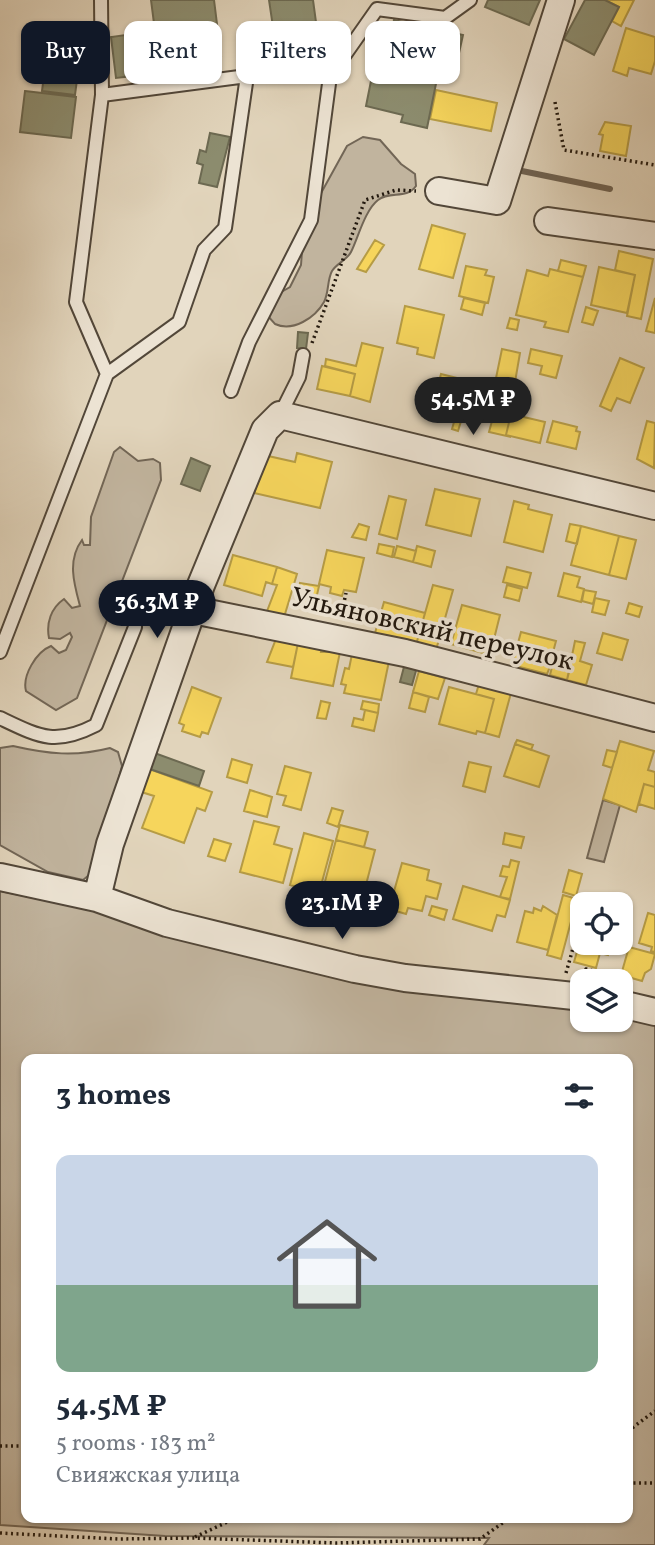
<!DOCTYPE html>
<meta charset="utf-8">
<style>
:root{--surface:#fff;--page:#f6f6f7;--text:#1f2937;--muted:#747a83;--line:#e0e1e3;--accent:#111827}
body{margin:0;font-family:Vollkorn,serif;background:var(--page);color:var(--text);height:100vh;display:flex;flex-direction:column;font-size:26px;white-space:nowrap}
*{box-sizing:border-box;margin:0}
p{font-size:23px;color:var(--muted)}
.icon{flex:none;width:38px;height:38px;fill:none;stroke:currentColor;stroke-width:2;stroke-linecap:round;stroke-linejoin:round}
.map{position:relative;flex:1;overflow:hidden}
.panel{position:absolute;left:21px;top:1054px;width:612px;height:469px;display:flex;flex-direction:column;background:var(--surface);border-radius:14px;box-shadow:0 2px 5px #0004}
.panel>*{flex:none}
.guide{position:absolute;left:21px;top:21px;width:614px;height:63px;display:flex;gap:14px}
.controls{position:absolute;left:570px;top:892px;display:grid;gap:14px}
.controls a{display:grid;place-items:center;width:63px;height:63px;border-radius:14px;background:var(--surface);box-shadow:0 2px 5px #0004;font-size:35px}
.price{position:absolute;translate:-50% -60px;padding:0 16px;border-radius:24px;background:var(--accent);color:#fff;font-size:23px;line-height:46px;filter:drop-shadow(0 2px 4px #0008)}
.price::after{content:'';position:absolute;left:50%;top:42px;width:21px;height:16px;margin-left:-10px;background:inherit;clip-path:polygon(0 0,100% 0,50% 100%)}
.price.on{background:#222;color:#fff}
ul{padding:0;list-style:none}
li{display:grid;align-content:center;gap:14px;height:371px;padding:0 35px}
li+li{border-top:2px solid var(--line)}
li span{display:grid;place-items:center;height:217px;border-radius:14px;color:#555}
li>.icon{margin-inline-start:auto}
span .icon{width:126px;height:126px;fill:#fffc;stroke-width:1}
li b{font-size:30px}
h2{display:flex;justify-content:space-between;align-items:center;height:84px;padding:0 35px;font-size:30px}
.tag{padding:0 24px;border-radius:14px;background:var(--surface);box-shadow:0 2px 5px #0004;font-size:24px;line-height:63px}
.tag.on{background:var(--accent);color:#fff}
.map>svg:first-child{display:block}
.green{fill:#c1b49e;stroke:#726656;stroke-width:2;fill-rule:evenodd}
.homes{fill:#f6d55c;stroke:#b69c45;stroke-width:2}
.industry{fill:#8c8c6e;stroke:#6c6951;stroke-width:2}
.lines{fill:none;stroke-linecap:round;stroke-linejoin:round}
.stream{stroke:#6e6252;stroke-width:6}
.lane-casing{stroke:#524739;stroke-width:16}
.street-casing{stroke:#524739;stroke-width:30}
.path{stroke:#22180e;stroke-width:3.5;stroke-dasharray:2 3.5;stroke-linecap:butt}
.lane{stroke:#ece3d3;stroke-width:12}
.street{stroke:#ece3d3;stroke-width:26}
.labels{text-anchor:middle;dominant-baseline:central;stroke-width:7;stroke-linejoin:round;paint-order:stroke}
.street-label{font-size:28px;fill:#22180e;stroke:#ece3d3}
</style>
<div class="map">
<svg width="655" height="1545" viewBox="0 0 655 1545">
<rect width="100%" height="100%" fill="#e1d4bb"/>
<filter id="stains"><feTurbulence type="fractalNoise" baseFrequency=".00286" numOctaves="4"/><feColorMatrix values="0 0 0 0 .2 0 0 0 0 .09 0 0 0 0 .02 0 0 0 .5 -.17"/></filter>
<radialGradient id="worn" r=".72"><stop offset=".6" stop-color="#630" stop-opacity="0"/><stop offset="1" stop-color="#630" stop-opacity=".3"/></radialGradient>
<path class="green" d="M363,137l17,3 21,24 14,10 1,12c-10,14 -26,4 -38,14 -13,10 -20,38 -27,52 -4,8 -14,11 -19,19 -5,9 -3,22 -8,31 -9,16 -31,30 -49,22l-9,-10 11,-25 6,2 7,-4 11,-22 3,-41 43,-78z
M120,447l18,14 15,-2 7,4 1,17 -84,218 -21,12 -30,-19c-4,-15 10,-39 25,-45l8,7 7,-3 6,-13 -2,-4 -10,6 -11,-1c-3,-15 2,-30 15,-39l8,9 8,-2c-6,-22 -13,-46 2,-66l2,5h6l1,-28 23,-65z
M13,746c35,8 62,11 97,2l8,4 4,14 -28,105 -11,9 -35,-8 -48,-27v-97z
M603,800l17,5 -16,57 -17,-4z
M0,891l583,119v10h38v-3l34,7v521h-171l5,-7 -324,-2 -165,-11zM26,1059h602v458h-602z"/>
<path class="homes" d="M605,0h29l-13,26 -9,-5 7,-14z
M626,28l29,9v24l-4,13 -22,-6 -2,8 -14,-5z
M436,90l61,13 -6,28 -61,-12z
M605,122l26,4 -5,30 -26,-5 3,-16 -4,-1z
M432,225l33,9 -12,44 -34,-9z
M375,240l9,5 -18,27 -9,-3z
M619,251l34,8 -12,60 -14,-3 8,-41 -20,-5z
M561,260l25,6 -3,11 -25,-6z
M466,266l21,4 -2,5 9,2 -6,26 -29,-7z
M599,267l36,8 -8,38 -36,-8z
M550,269l33,8 -15,55 -24,-5 2,-5 -30,-7 11,-45 21,6z
M464,298l21,5 -3,12 -21,-6z
M655,298v35l-9,-2z
M405,306l39,9 -10,43 -17,-4 1,-6 -21,-5z
M586,307l12,4 -5,14 -11,-3z
M510,318l9,2 -2,10 -10,-2z
M362,343l21,5 -13,54 -20,-6 5,-22 -30,-8 1,-7 30,7z
M502,349l18,4 -5,29 -19,-4z
M531,349l31,7 -6,22 -16,-4 2,-8 -14,-3z
M620,358l24,10 -14,35 -13,-5 -6,13 -11,-5z
M322,366l33,8 -5,22 -33,-7z
M441,374l32,8 -15,49 -6,-2 2,-7 -24,-6z
M495,410l16,4 -5,21 5,2 -22,-5z
M511,414l34,8 -5,21 -34,-8z
M553,421l24,6 -1,4 4,1 -4,17 -29,-7z
M647,421l8,2 -1,45 -17,-9z
M297,453l35,9 -12,46 -66,-15 14,-37 27,6z
M435,489l45,10 -9,37 -45,-11z
M389,496l17,4 -9,39 -18,-5z
M514,501l15,4 -1,4 24,6 -9,37 -39,-10z
M359,524l10,3 -3,13 -14,-3z
M570,524l11,2 -4,18 -11,-3z
M581,526l38,10 -10,39 -38,-10z
M619,536l17,4 -10,39 -17,-4z
M379,544l15,3 -2,10 -15,-4z
M397,546l19,5 -3,11 -19,-5z
M417,546l18,5 -4,16 -18,-5z
M327,550l37,8 -8,34 -12,-2 -2,6 -12,-3 1,-6 -12,-3z
M233,555l44,12 -5,17 -6,-2 -4,14 -38,-11z
M277,567l20,7 -15,50 -18,-5 13,-34 -5,-1z
M507,567l24,6 -4,15 -24,-6z
M564,573l16,4 -3,10 7,2 -3,13 -23,-6z
M300,583l19,3 -5,22 -18,-4z
M433,585l20,5 -17,60 -20,-5z
M507,585l15,4 -3,12 -15,-4z
M584,590l12,2 -3,12 -11,-3z
M595,598l14,3 -4,14 -13,-3z
M384,602l41,11 -9,32 -41,-12z
M629,603l13,4 -3,10 -13,-4z
M462,605l38,10 -10,40 -39,-11z
M521,632l35,9 -4,15h2l-7,18 -35,-9z
M603,633l25,7 -6,20 -25,-7z
M276,639l22,4 -5,24 -26,-5z
M575,641l10,2 -5,18 12,4 -6,20 -19,-5z
M298,643l24,5 -1,4h19l-7,34 -42,-8z
M352,654l37,7 -8,39 -37,-7 2,-8 -5,-1 4,-16 4,1z
M555,655l17,5 -5,20 -17,-5z
M419,671l26,7 -7,21 -25,-7z
M479,684l32,9 -12,44 -14,-4 9,-34 -18,-5z
M192,687l29,11 -13,36 -6,-2 -2,5 -18,-6 2,-6 -5,-2z
M449,687l45,12 -9,34 -8,-2 -1,3 -37,-10z
M413,692l16,5 -4,15 -16,-4z
M321,701l9,2 -4,16 -9,-1z
M363,701l16,3 -1,9 -17,-4z
M365,710l13,3 -4,18 -22,-5 2,-8 9,2z
M517,740l16,5 -2,5 -16,-6z
M620,741l34,10 -6,19 7,2v15l-11,-3 -8,28 -33,-13z
M515,744l34,12 -10,31 -35,-11z
M607,750l10,2 -5,16 -9,-3z
M232,759l20,6 -5,18 -20,-6z
M469,762l22,5 -6,25 -22,-6z
M285,766l26,7 -10,37 -18,-5 3,-9 -9,-2z
M144,767l68,25 -7,19 -8,-3 -13,35 -42,-15 12,-32 -19,-6z
M644,784l11,3v22l-16,-5z
M250,790l22,7 -5,20 -23,-6z
M332,808l11,3 -5,16 -11,-4z
M254,821l25,6 -5,17 18,5 -9,34 -43,-11z
M340,825l28,7 -4,15 -28,-7z
M304,833l29,8 -14,52 -29,-8z
M505,833l19,4 -3,11 -18,-4z
M214,839l17,5 -6,17 -17,-5z
M336,840l39,10 -14,54 -23,-6 -4,-6 -11,-3z
M511,860l8,2 -9,37 -10,-2 7,-20 -7,-1 3,-10 6,1z
M402,863l27,7 -2,10 14,4 -4,15 -11,-3 -4,15 -14,-3 -2,6 -17,-5z
M569,870l13,4 -6,22 -13,-4z
M463,886l47,14 -5,17 -8,-2 -5,16 -39,-12z
M563,895l14,4 -16,60 -14,-4z
M432,906l15,4 -3,10 -15,-5z
M543,906l14,9 -9,35 -31,-8 8,-31 8,2 1,-5 7,3z
M648,913l7,2v37l-4,-1 1,-4 -13,-4z
M583,931v12h28l-3,12 -8,-2 -4,15 -22,-6z
M629,947l26,7 -4,15 -6,4 -3,8 -21,-6z"/>
<path class="industry" d="M151,0h63l7,56 -62,7 1,10 -44,5 -5,-41 44,-6z
M269,0h44l3,22 -43,5z
M488,0h52l-11,25 -44,-18z
M585,0h20l14,7 -25,48 -30,-16z
M394,20l69,15 -6,27 -16,-3 -14,69 -26,-6 2,-7 -37,-9 8,-40 6,1 2,-9 4,1z
M316,22l3,28 -43,5 -3,-28z
M45,68l33,4 -3,23 -33,-4z
M25,91l51,6 -5,41 -51,-6z
M210,133l20,4 -13,50 -18,-4 4,-18 -6,-2 3,-13 6,2z
M298,332l10,1 -2,16 -9,-1z
M191,458l19,8 -10,25 -19,-7z
M405,663l12,4 -5,18 -12,-3z
M149,751l55,20 -5,15 -55,-19z"/>
<g class="lines">
<path class="stream" d="M522,171l88,18"/>
<defs>
<path id="lane" d="M102,95l145,-19h83l47,-67 68,9 25,-18
M107,374l72,-52 25,-72 21,-22 22,-152
M231,391l18,-49 62,-122 19,-144
M280,415l19,-38 4,-22
M0,652l107,-278 -31,-72 26,-207 -1,-95
M0,718c40,19 55,28 96,7l39,-98"/>
<path id="street" d="M439,191l58,10 64,-201
M548,221l107,15
M193,610l212,43 250,65
M0,877l97,21 70,25 188,46 50,9 178,19
M97,898l13,-54 91,-259 64,-155 15,-15 375,91
M621,1004l34,8"/>
</defs>
<use href="#lane" class="lane-casing"/>
<use href="#street" class="street-casing"/>
<path class="path" d="M555,102l9,48 91,15
M312,343l53,-143 31,-10 20,1
M341,616l5,-23
M585,905l1,-5
M566,973l17,-60
M584,975l2,-6 12,3 -2,8
M628,1431l27,-20
M0,1446h26
M628,1483h27
M0,1533l118,6 75,-1 143,5 144,-4 31,-22
M195,1537l43,-20"/>
<use href="#lane" class="lane"/>
<use href="#street" class="street"/>
</g>
<g class="labels">
<g class="street-label">
<text transform="translate(432 630) rotate(13)">Ульяновский переулок</text>
</g>
</g>
<rect width="100%" height="100%" filter="url(#stains)"/>
<rect width="100%" height="100%" fill="url(#worn)"/>
</svg>
<div class="controls">
<a><svg class="icon" aria-label="locate" viewBox="0 0 24 24"><circle cx="12" cy="12" r="6"/><path d="M12 2v4M12 18v4M2 12h4M18 12h4"/></svg></a>
<a><svg class="icon" aria-label="layers" viewBox="0 0 24 24"><path d="M12 4l9 5-9 5-9-5zM3 14l9 5 9-5"/></svg></a>
</div>
<b class="price on" style="left:473px;top:437px">54.5M ₽</b>
<b class="price" style="left:157px;top:640px">36.3M ₽</b>
<b class="price" style="left:342px;top:941px">23.1M ₽</b>
<div class="guide">
<a class="tag on">Buy</a>
<a class="tag">Rent</a>
<a class="tag">Filters</a>
<a class="tag">New</a>
</div>
<section class="panel">
<h2>3 homes<svg class="icon" aria-label="filters" viewBox="0 0 24 24"><path d="M4 7h16M4 17h16"/><circle cx="9" cy="7" r="2"/><circle cx="15" cy="17" r="2"/></svg></h2>
<ul>
<li><span style="background:linear-gradient(#c9d6e8 60%,#7fa58c 0)"><svg class="icon" aria-label="home" viewBox="0 0 24 24"><path d="M3 11l9-7 9 7M6 9v11h12V9"/></svg></span><div><b>54.5M ₽</b><p>5 rooms · 183 m²</p><p>Свияжская улица</p></div></li>
</ul>
</section>
</div>
